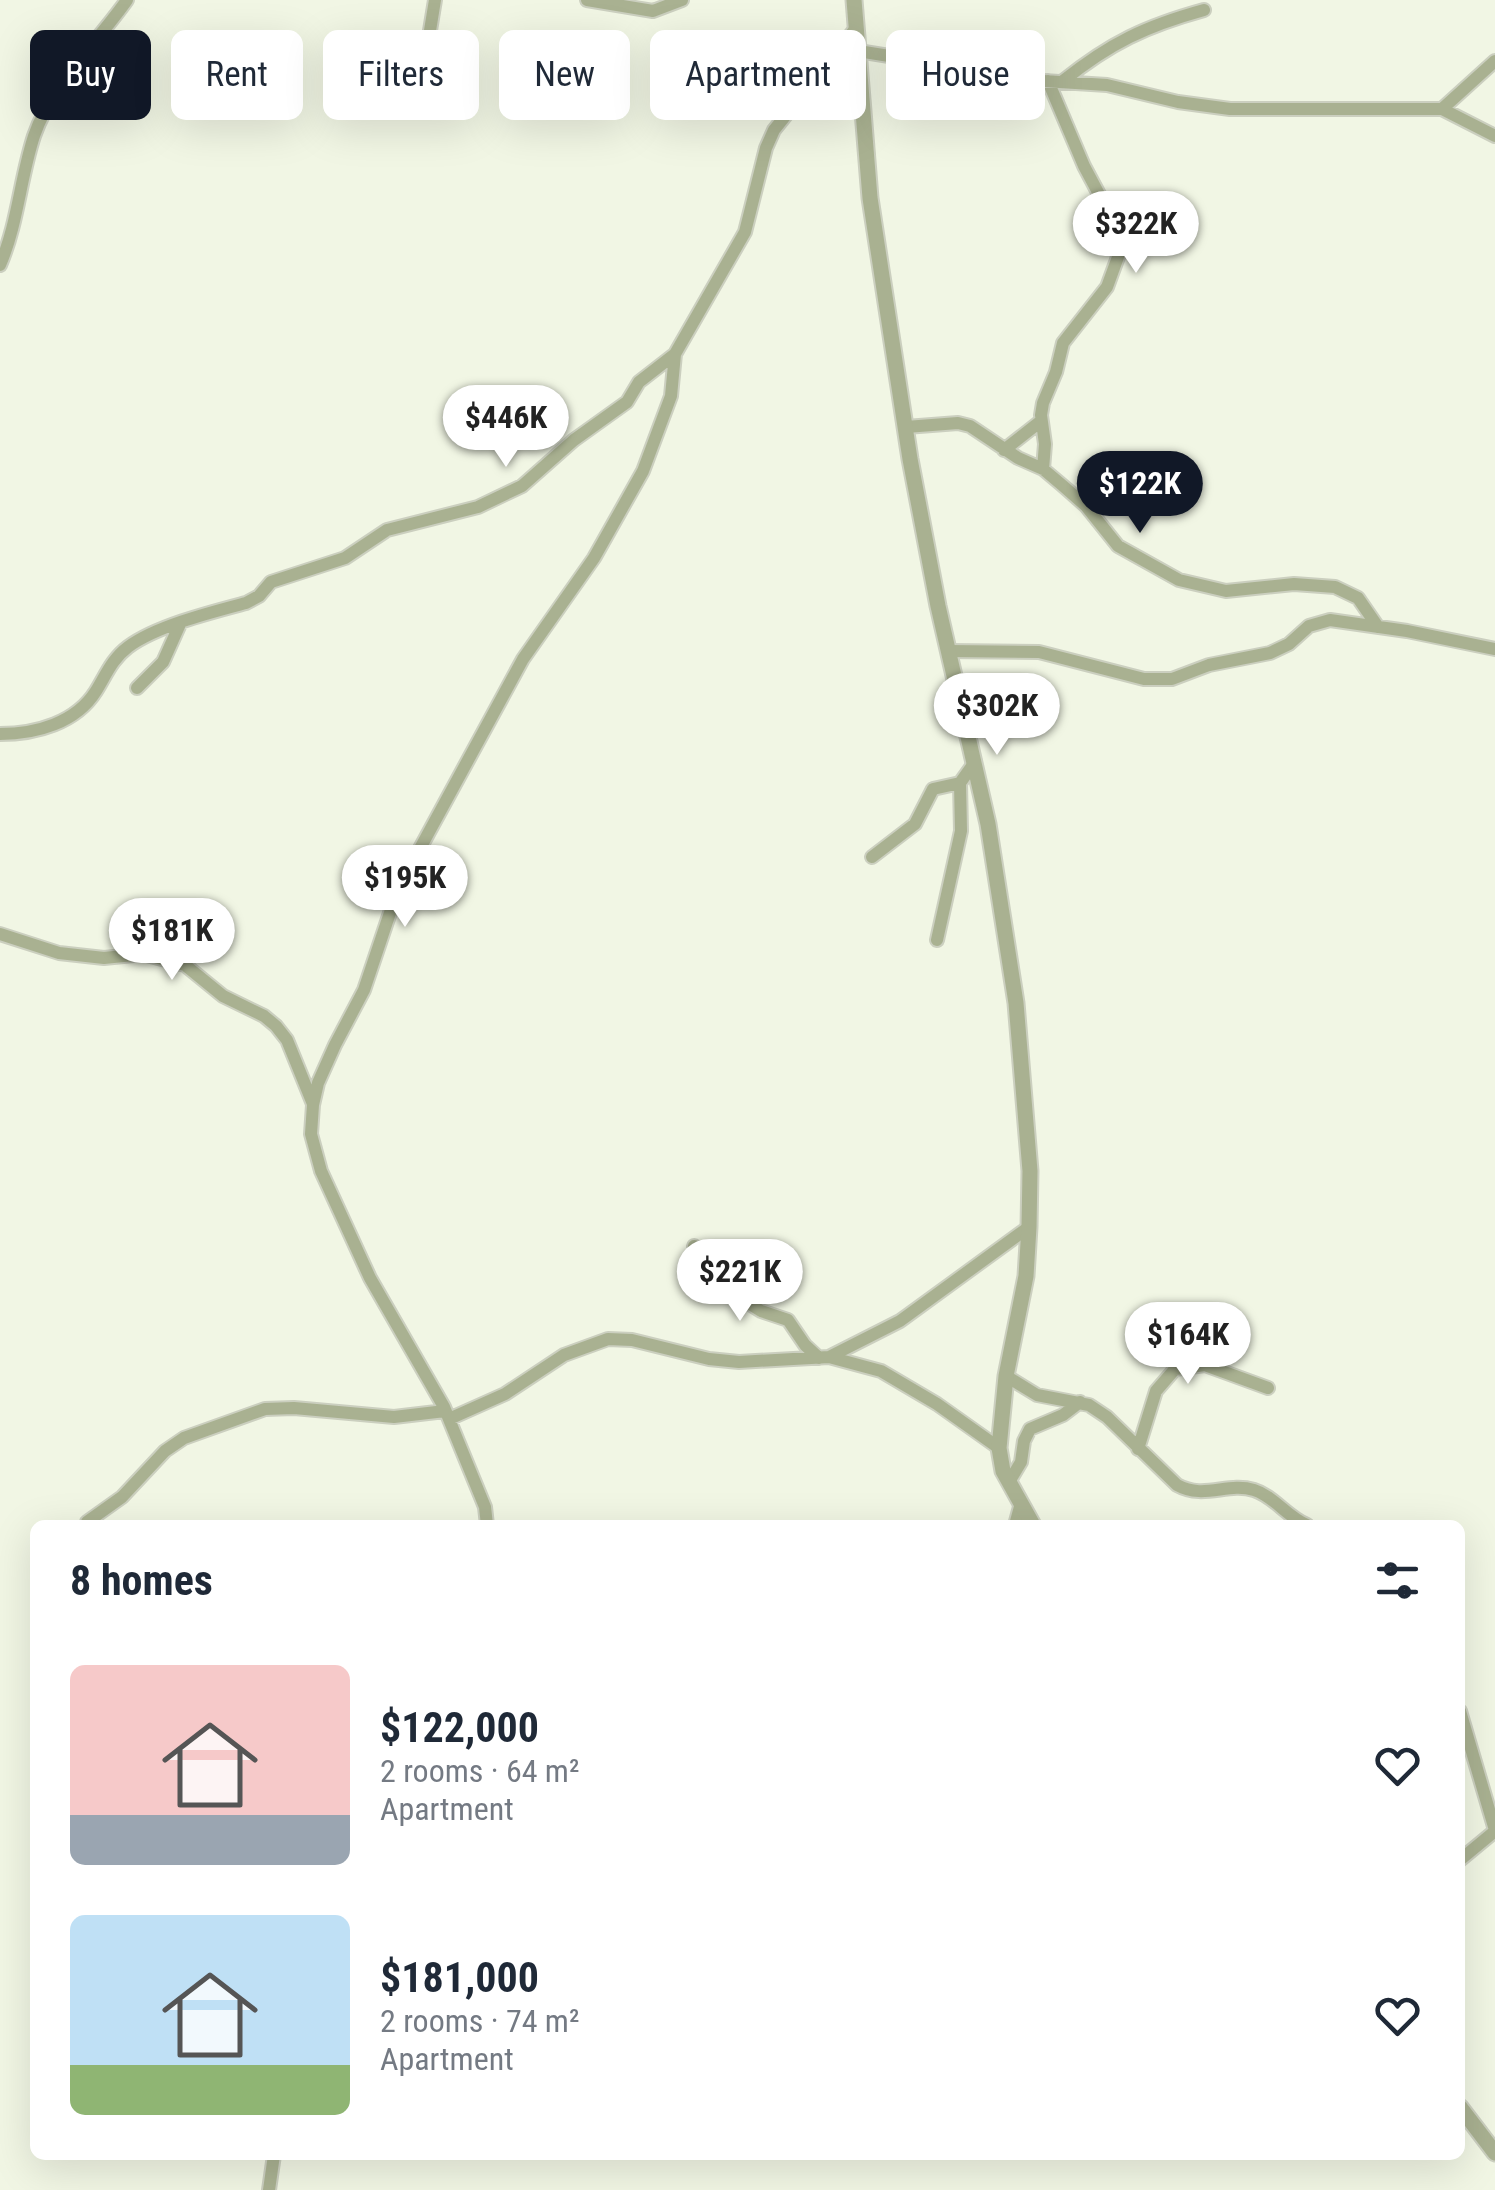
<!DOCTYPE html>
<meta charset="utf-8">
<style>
:root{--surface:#fff;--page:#f2f2f3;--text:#1f2937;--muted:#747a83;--accent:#111827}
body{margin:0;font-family:"Roboto Condensed",sans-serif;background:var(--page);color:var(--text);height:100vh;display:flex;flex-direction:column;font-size:38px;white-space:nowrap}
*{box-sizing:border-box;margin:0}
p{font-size:32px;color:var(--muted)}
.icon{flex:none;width:55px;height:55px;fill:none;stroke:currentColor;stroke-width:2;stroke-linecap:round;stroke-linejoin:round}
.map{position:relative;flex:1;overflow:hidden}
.side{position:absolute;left:30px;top:1520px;width:1435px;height:640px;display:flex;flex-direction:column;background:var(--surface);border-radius:15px;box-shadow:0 10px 40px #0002}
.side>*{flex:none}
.top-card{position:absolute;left:30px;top:30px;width:1435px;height:90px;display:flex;gap:20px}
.price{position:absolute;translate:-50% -85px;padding:0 22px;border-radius:35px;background:#fff;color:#222;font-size:32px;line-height:65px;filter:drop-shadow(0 2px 5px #0008)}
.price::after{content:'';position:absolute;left:50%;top:60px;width:30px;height:22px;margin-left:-15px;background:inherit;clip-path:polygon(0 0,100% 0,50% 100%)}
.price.on{background:var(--accent);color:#fff}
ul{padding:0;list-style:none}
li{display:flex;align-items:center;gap:30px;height:250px;padding:0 40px}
li span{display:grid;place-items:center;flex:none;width:280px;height:200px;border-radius:15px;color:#555}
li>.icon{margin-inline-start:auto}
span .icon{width:120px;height:120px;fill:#fffc;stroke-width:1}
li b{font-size:42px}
h2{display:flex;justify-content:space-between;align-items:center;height:120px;padding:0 40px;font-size:42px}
.pill{padding:0 35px;border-radius:15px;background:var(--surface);box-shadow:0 10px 40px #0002;font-size:35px;line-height:90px}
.pill.on{background:var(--accent);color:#fff}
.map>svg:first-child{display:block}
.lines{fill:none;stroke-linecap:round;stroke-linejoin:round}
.minor-casing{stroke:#cbcfbf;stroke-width:16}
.tertiary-casing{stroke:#cbcfbf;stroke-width:19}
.minor{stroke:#a9b191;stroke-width:12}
.tertiary{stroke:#a9b191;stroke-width:15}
</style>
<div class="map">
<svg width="1495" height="2190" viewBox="0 0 1495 2190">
<rect width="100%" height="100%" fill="#f1f6e4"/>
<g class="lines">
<defs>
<path id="minor" d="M587,0l66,11 29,-11
M427,49l8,-49
M858,51l50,8 55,17 144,9 71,17 52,7h212l53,27
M1063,81c47,-38 83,-55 141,-71
M1442,109l53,-48
M0,265c18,-42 20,-86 34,-129 18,-52 62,-92 93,-136
M906,427l52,-4 12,3 48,32 25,11 19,16 24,21 32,40 61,34 47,11 68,-7 41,3 23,11 20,29
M1004,450l37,-29
M1043,469l2,-25 -4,-29 2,-12 13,-31 7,-29 44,-56 11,-30 -9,-44 -25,-47 -36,-85
M948,651l91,1 105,27h28l37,-14 61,-12 19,-9 20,-18 21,-6 77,11 88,18
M137,688l26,-26 17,-38
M0,734c36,0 76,-11 96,-43 10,-16 16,-32 32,-44 28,-21 84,-35 118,-44l13,-7 12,-14 74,-24 42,-28 91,-23 44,-21 52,-46 53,-38 12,-20 36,-28 70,-122 21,-84 8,-18 82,-102
M872,857l43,-33 18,-35 27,-6
M0,934l59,19 45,5 39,-4 42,11 38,31 41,20 12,10 11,14 26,64
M937,940l24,-109 -1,-48 15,-21
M694,1246l43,50 24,15 27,9 17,25 14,13
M829,1357l52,14 56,33 62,44
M1006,1376l31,19 52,10 18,12 70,68c27,15 50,-3 77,5 20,6 33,27 53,35
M449,1419l56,-25 59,-39 44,-16 24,1 77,19 30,3 90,-5 71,-36 129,-94
M1138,1449l18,-58 19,-22 30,-4 63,23
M1009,1482l12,-20 3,-21 6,-12 33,-14 17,-13
M87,1522l35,-25 43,-46 19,-13 81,-29 29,-1 100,9 51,-6
M487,1525l-2,-18 -41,-100 -74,-129 -49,-107 -10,-37 2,-29 5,-22 17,-38 29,-55 34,-101 125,-230 71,-101 49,-87 28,-75 4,-42
M1015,1525l6,-22
M1460,1711l35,119
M1460,1860l35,-29
M269,2190l5,-35"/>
<path id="tertiary" d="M854,0l16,198 40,261 28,147 50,218 28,179 14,168 -1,56 -3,49 -20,100 -7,72 4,23 30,54
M1460,2107l35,46"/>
</defs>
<use href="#minor" class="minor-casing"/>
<use href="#tertiary" class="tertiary-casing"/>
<use href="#minor" class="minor"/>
<use href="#tertiary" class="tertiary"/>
</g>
</svg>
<b class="price" style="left:1136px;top:276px">$322K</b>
<b class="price" style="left:506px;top:470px">$446K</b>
<b class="price on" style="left:1140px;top:536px">$122K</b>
<b class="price" style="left:997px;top:758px">$302K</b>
<b class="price" style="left:405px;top:930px">$195K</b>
<b class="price" style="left:172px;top:983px">$181K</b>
<b class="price" style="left:740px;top:1324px">$221K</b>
<b class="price" style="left:1188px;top:1387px">$164K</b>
<div class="top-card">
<a class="pill on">Buy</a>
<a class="pill">Rent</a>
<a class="pill">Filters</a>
<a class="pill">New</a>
<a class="pill">Apartment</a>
<a class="pill">House</a>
</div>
<section class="side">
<h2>8 homes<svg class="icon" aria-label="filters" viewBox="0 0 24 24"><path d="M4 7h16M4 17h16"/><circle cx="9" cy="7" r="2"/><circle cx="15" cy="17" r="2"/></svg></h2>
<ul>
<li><span style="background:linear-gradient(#f6c9c9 75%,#9aa5b1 0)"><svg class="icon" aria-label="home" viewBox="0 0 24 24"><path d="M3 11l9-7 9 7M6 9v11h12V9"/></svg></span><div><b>$122,000</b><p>2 rooms · 64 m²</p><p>Apartment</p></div><svg class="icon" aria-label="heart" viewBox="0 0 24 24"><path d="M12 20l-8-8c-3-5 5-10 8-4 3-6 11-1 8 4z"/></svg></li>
<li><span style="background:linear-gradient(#bfe0f5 75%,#8fb573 0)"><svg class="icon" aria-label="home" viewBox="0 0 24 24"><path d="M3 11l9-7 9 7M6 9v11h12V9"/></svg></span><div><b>$181,000</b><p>2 rooms · 74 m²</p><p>Apartment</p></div><svg class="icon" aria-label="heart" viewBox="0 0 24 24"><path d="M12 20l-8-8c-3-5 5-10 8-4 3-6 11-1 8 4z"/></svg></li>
</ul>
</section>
</div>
